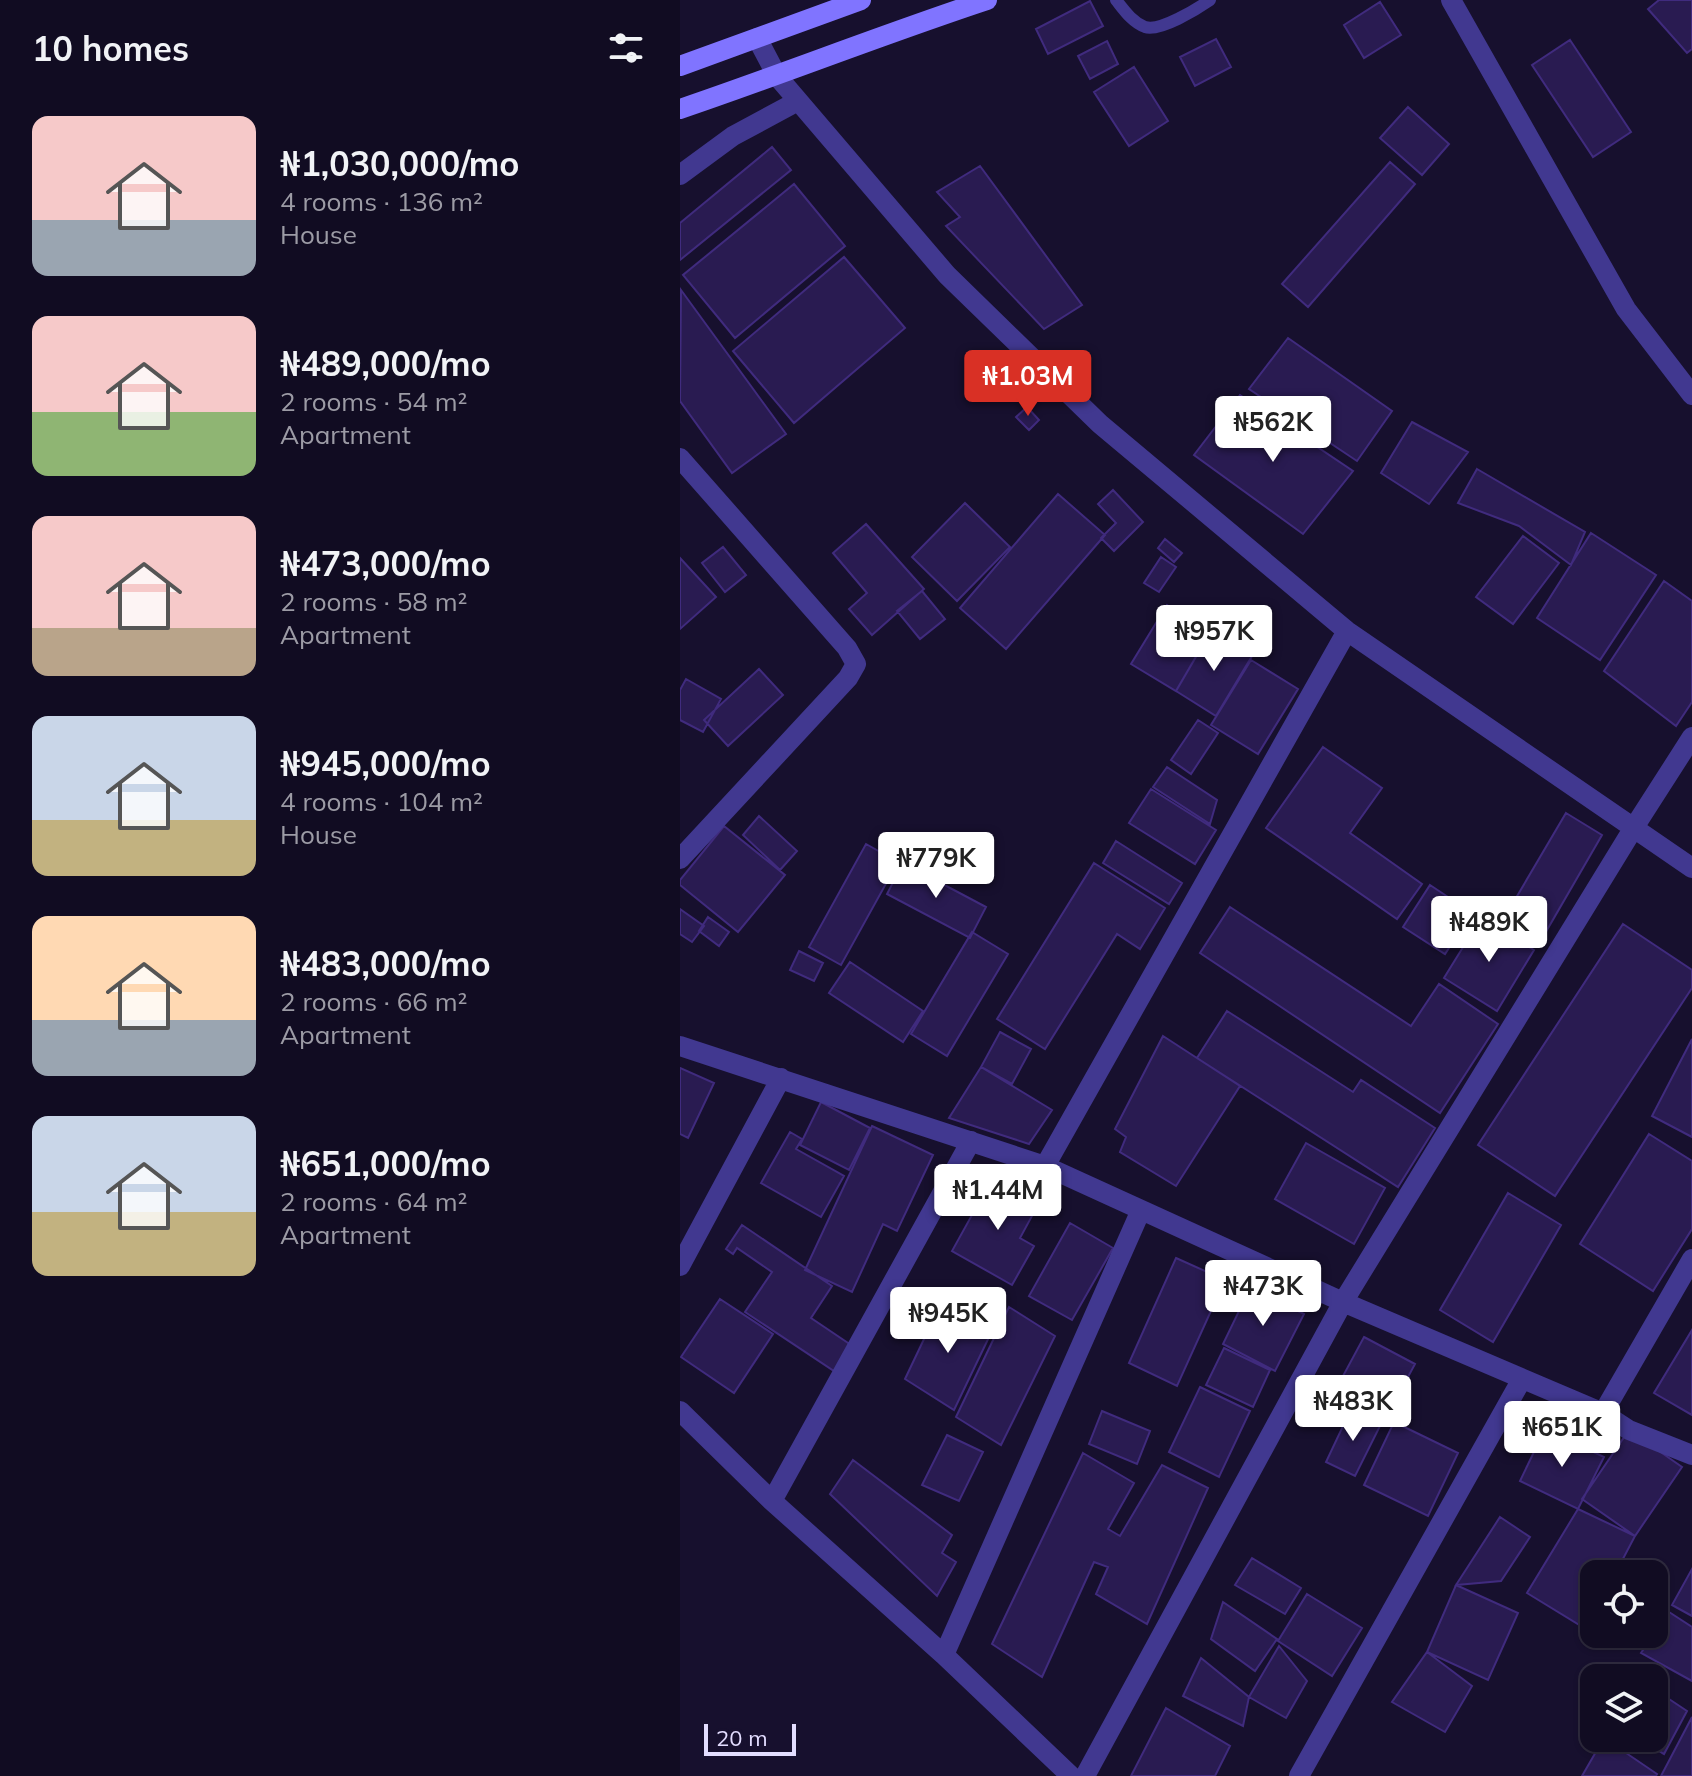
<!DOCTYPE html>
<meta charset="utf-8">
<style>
:root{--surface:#110c22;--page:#1e1a2f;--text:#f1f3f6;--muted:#9c9ba5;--line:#302c40;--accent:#d93025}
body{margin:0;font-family:Mulish,sans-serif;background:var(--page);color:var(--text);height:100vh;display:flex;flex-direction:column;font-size:30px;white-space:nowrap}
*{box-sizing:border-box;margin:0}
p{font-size:26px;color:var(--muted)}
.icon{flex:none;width:44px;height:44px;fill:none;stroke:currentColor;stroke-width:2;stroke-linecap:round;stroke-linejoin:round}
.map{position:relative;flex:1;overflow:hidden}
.drawer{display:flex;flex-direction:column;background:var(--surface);width:680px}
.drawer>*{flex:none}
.tools{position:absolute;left:900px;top:1560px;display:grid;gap:16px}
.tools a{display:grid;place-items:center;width:88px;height:88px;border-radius:16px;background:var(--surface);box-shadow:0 2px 6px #0004,0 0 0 2px var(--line);font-size:40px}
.scale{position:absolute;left:24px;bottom:20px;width:92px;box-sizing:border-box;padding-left:8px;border:4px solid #e3ddff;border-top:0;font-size:22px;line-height:28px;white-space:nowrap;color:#e3ddff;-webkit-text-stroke:6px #17102e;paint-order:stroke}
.price{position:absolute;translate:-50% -68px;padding:0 18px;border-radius:8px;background:#fff;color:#222;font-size:26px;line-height:52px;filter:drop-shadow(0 2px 4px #0008)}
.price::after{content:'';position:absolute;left:50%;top:48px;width:24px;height:18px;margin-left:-12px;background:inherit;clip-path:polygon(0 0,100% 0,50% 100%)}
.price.active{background:var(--accent);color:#fff}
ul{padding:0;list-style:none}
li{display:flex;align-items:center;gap:24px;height:200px;padding:0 32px}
li span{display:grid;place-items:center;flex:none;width:224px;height:160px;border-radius:16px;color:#555}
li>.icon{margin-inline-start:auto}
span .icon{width:96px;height:96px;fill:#fffc;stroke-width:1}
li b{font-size:34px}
h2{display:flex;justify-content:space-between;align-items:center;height:96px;padding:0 32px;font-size:34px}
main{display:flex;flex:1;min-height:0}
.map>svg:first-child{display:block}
.building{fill:#291b51;stroke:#402b7e;stroke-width:2}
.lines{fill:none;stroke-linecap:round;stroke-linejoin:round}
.service{stroke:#413890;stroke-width:12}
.minor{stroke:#413890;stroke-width:20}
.secondary{stroke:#8074ff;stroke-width:20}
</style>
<main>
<section class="drawer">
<h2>10 homes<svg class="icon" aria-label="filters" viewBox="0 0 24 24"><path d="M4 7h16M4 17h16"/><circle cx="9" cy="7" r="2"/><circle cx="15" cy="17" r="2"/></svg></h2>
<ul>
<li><span style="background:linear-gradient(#f6c9c9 65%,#9aa5b1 0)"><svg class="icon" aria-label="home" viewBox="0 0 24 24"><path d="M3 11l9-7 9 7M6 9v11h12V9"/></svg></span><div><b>₦1,030,000/mo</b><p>4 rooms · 136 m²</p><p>House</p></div></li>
<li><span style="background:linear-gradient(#f6c9c9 60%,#8fb573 0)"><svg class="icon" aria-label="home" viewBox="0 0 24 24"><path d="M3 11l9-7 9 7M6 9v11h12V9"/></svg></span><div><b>₦489,000/mo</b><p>2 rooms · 54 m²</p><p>Apartment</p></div></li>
<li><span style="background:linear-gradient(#f6c9c9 70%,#b9a48a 0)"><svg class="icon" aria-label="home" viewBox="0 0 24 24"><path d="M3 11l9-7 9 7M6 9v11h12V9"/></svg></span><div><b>₦473,000/mo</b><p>2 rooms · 58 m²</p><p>Apartment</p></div></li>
<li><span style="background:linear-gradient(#c9d6e8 65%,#c2b280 0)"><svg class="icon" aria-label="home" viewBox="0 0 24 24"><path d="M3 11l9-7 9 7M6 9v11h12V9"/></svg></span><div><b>₦945,000/mo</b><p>4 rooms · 104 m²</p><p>House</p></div></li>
<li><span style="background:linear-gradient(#ffd9b3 65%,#9aa5b1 0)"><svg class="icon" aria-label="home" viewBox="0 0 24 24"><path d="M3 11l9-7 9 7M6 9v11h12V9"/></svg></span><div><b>₦483,000/mo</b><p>2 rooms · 66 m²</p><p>Apartment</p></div></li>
<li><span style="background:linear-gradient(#c9d6e8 60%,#c2b280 0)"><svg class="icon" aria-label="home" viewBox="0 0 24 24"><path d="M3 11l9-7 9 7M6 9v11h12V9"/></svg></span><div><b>₦651,000/mo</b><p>2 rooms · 64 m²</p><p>Apartment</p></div></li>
</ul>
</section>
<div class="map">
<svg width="1012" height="1776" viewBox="0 0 1012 1776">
<rect width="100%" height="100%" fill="#17102e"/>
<path class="building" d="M979,0h33v49l-5,4 -39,-44z
M410,1l13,25 -55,28 -12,-25z
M700,2l21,33 -37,23 -20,-33z
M536,39l15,28 -36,19 -15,-29z
M890,40l61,92 -38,25 -61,-92z
M427,41l11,23 -28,15 -12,-23z
M454,67l34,54 -39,25 -35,-54z
M728,107l41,37 -27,31 -42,-37z
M92,147l19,23 -111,90v-37z
M710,162l25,22 -107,123 -26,-23z
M300,166l102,139 -38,24 -98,-103 14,-9 -23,-25z
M114,184l51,62 -110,92 -52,-63z
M164,257l61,71 -111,95 -61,-72z
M1,290l105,144 -54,39 -52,-72z
M608,338l104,73 -35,50 -108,-72z
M560,395l113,76 -50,63 -109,-79z
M347,407l12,13 -10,10 -13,-13z
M732,422l56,30 -39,52 -48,-31z
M797,469l108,63 -14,33 -52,-39 -61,-23z
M433,490l30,32 -29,29 -13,-13 15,-15 -18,-19z
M378,494l47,41 -99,114 -46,-41z
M285,503l45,44 -53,54 -45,-44z
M186,524l58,65 -52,46 -23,-26 18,-16 -34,-40z
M911,533l65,42 -56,85 -63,-42z
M843,536l36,27 -46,61 -37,-27z
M485,539l17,14 -8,9 -16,-14z
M43,547l23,28 -21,17 -23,-29z
M481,557l15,10 -17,25 -15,-9z
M0,558l36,39 -36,32z
M984,581l28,20v101l-16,24 -72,-55z
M242,591l23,28 -25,20 -23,-28z
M487,605l44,26 -35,60 -45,-27z
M531,631l41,25 -36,60 -40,-25z
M571,660l47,29 -40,65 -47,-29z
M79,669l24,26 -55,51 -24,-26z
M6,679l35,20 -18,33 -23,-12v-30z
M518,720l20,13 -27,41 -20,-14z
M643,747l59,41 -32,45 72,51 -25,35 -131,-91z
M487,767l50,33 -7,24 -57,-37z
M471,789l65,41 -21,34 -66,-41z
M886,813l36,22 -62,107 -37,-22z
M79,816l38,35 -17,19 -37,-35z
M44,826l61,49 -47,57 -58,-47v-5z
M436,841l66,42 -13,21 -66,-41z
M186,844l32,18 -57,103 -32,-18z
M223,863l83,44 -16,31 -83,-44z
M414,863l71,45 -25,41 -23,-15 -72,115 -48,-30z
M750,885l42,28 -27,41 -42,-27z
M550,907l181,119 28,-42 59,40 -58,89 -240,-160z
M0,909l24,17 -12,16 -12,-8z
M28,917l21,15 -10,14 -20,-15z
M801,918l53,32 -37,61 -53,-33z
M943,924l69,46v18l-137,208 -77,-51z
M292,932l36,22 -61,102 -36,-22z
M119,951l24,12 -9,18 -24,-11z
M170,962l73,49 -20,31 -74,-49z
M547,1011l126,81 8,-12 74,48 -37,59 -201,-129z
M320,1032l31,17 -19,35 -31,-17z
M483,1036l77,50 -64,100 -56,-34 6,-15 -11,-8z
M1012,1039v98l-40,-21z
M301,1067l71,43 -23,34 -80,-26z
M0,1068l34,15 -26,55 -8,-4z
M141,1102l49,26 -21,42 -49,-25z
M192,1126l61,29 -36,76 -14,-7 -31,68 -47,-22z
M110,1132l12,7 -6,10 48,27 -23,41 -60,-34z
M969,1134l43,27v68l-39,62 -73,-47z
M626,1143l79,45 -31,56 -79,-45z
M313,1177l46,26 -19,35 14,8 -22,39 -60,-34z
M828,1193l53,32 -68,117 -53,-32z
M390,1223l43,25 -41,72 -43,-24z
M62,1225l90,61 -21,32 43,29 -17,26 -92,-61 27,-40 -35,-24 -4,6 -7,-5z
M496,1258l49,22 -48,106 -48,-23z
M565,1284l59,30 -29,57 -52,-27 18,-37 -6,-3z
M264,1297l47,36 -37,77 -49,-31z
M40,1299l53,35 -39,59 -53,-36z
M329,1307l46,29 -54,109 -45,-28z
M1012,1330v85l-38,-22z
M684,1337l51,27 -28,52 -51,-27z
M544,1348l46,22 -17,37 -47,-22z
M520,1387l50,24 -31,66 -50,-25z
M671,1409l30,15 -26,52 -29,-14z
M422,1411l48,20 -13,33 -48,-20z
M714,1422l64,31 -30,63 -64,-31z
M865,1429l59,28 -26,52 -58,-28z
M949,1430l53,37 -47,69 -53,-37z
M267,1435l36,17 -24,49 -37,-16z
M403,1453l51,30 -26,46 12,7 42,-71 46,23 -61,136 -51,-30 12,-27 -14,-5 -52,115 -50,-33z
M173,1460l99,75 -10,18 14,9 -19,34 -107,-102z
M898,1509l57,27 -20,38h-21v40l-8,15 -59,-36z
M820,1517l30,20 -29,44 -45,4z
M572,1558l49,30 -16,26 -50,-29z
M1012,1569v47l-20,-11z
M776,1585l62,28 -30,67 -61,-28z
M627,1594l55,34 -30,48 -54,-35z
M543,1602l54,37 -22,32 -44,-32z
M989,1612l23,15v54l-51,-28z
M599,1646l28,35 -21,37 -37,-21z
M747,1652l45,34 -27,46 -53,-30z
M521,1658l48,39 -6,29 -60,-30z
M974,1689l33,22 -23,43 -26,-16h16z
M486,1708l64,38 -15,30h-84z
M1012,1717v59h-31z
M924,1738l53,36 -1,2h-74z"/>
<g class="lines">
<path class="service" d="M436,0c8,10 16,22 29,27 15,5 52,-18 65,-27"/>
<path class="minor" d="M771,0l175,309 66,86
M77,38l20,38 170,199 153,149 247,207 345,237
M0,175l53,-39 65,-35
M0,458l167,190 9,16 -8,14 -168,181
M0,1046l365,120 298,136 260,111 26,17 63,25
M365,1166l302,-535
M0,1266l101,-188
M0,1411l92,90 172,154 127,121
M923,1413l89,-154
M92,1501l199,-360
M264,1655l197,-445
M405,1776l258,-474 290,-473 59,-92
M619,1776l223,-397"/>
<path class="secondary" d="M0,66l181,-66
M0,109c103,-35 204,-75 307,-109"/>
</g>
</svg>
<div class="tools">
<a><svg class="icon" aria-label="locate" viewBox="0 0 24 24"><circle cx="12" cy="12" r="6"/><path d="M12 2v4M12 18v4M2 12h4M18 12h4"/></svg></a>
<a><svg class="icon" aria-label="layers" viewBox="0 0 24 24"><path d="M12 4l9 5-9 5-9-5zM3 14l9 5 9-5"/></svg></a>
</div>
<div class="scale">20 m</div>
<b class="price active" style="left:348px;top:418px">₦1.03M</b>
<b class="price" style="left:593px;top:464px">₦562K</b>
<b class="price" style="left:534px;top:673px">₦957K</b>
<b class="price" style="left:256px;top:900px">₦779K</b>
<b class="price" style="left:809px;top:964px">₦489K</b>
<b class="price" style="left:318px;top:1232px">₦1.44M</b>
<b class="price" style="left:583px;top:1328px">₦473K</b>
<b class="price" style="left:268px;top:1355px">₦945K</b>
<b class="price" style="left:673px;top:1443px">₦483K</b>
<b class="price" style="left:882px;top:1469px">₦651K</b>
</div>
</main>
